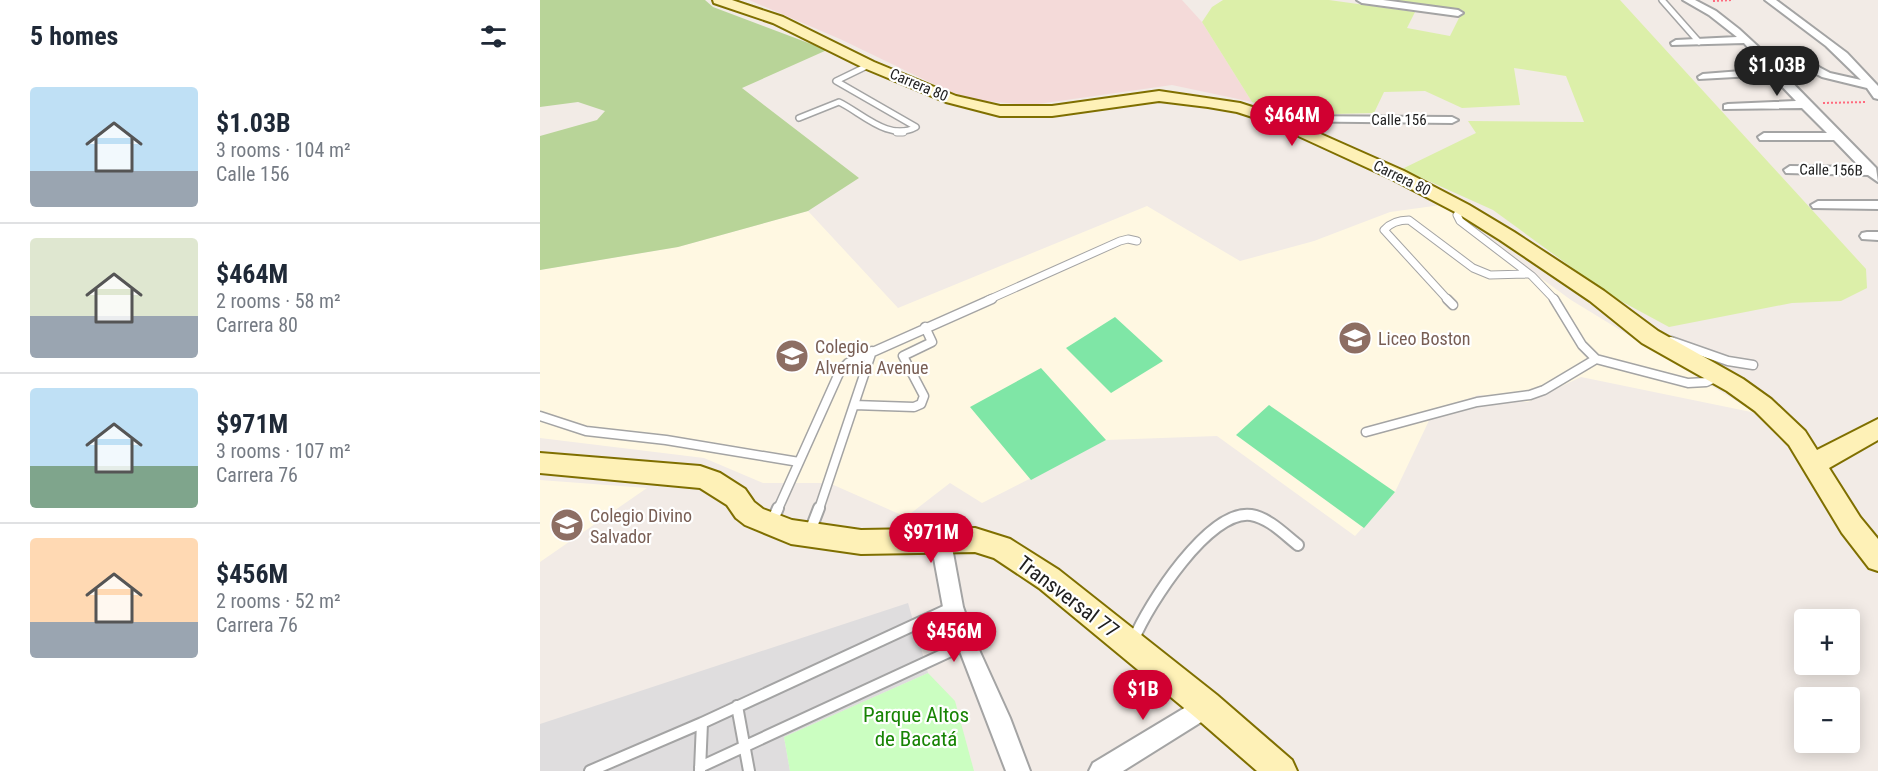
<!DOCTYPE html>
<meta charset="utf-8">
<style>
:root{--surface:#fff;--page:#f6f6f7;--text:#1f2937;--muted:#747a83;--line:#e0e1e3;--accent:#d10031}
body{margin:0;font-family:"Roboto Condensed",sans-serif;background:var(--page);color:var(--text);height:100vh;display:flex;flex-direction:column;font-size:22px;white-space:nowrap}
*{box-sizing:border-box;margin:0}
p{font-size:20px;color:var(--muted)}
.icon{flex:none;width:33px;height:33px;fill:none;stroke:currentColor;stroke-width:2;stroke-linecap:round;stroke-linejoin:round}
.map{position:relative;flex:1;overflow:hidden}
.side{display:flex;flex-direction:column;background:var(--surface);width:540px}
.side>*{flex:none}
.buttons{position:absolute;left:1254px;top:609px;display:grid;gap:12px}
.buttons a{display:grid;place-items:center;width:66px;height:66px;border-radius:6px;background:var(--surface);box-shadow:0 3px 15px #0003;font-size:30px}
.price{position:absolute;translate:-50% -51px;padding:0 14px;border-radius:21px;background:var(--accent);color:#fff;font-size:20px;line-height:39px;filter:drop-shadow(0 2px 3px #0008)}
.price::after{content:'';position:absolute;left:50%;top:36px;width:18px;height:14px;margin-left:-9px;background:inherit;clip-path:polygon(0 0,100% 0,50% 100%)}
.price.current{background:#222;color:#fff}
ul{padding:0;list-style:none}
li{display:flex;align-items:center;gap:18px;height:150px;padding:0 30px}
li+li{border-top:2px solid var(--line)}
li span{display:grid;place-items:center;flex:none;width:168px;height:120px;border-radius:6px;color:#555}
li>.icon{margin-inline-start:auto}
span .icon{width:72px;height:72px;fill:#fffc;stroke-width:1}
li b{font-size:26px}
h2{display:flex;justify-content:space-between;align-items:center;height:72px;padding:0 30px;font-size:26px}
main{display:flex;flex:1;min-height:0}
.map>svg:first-child{display:block}
.residential{fill:#dfddde}
.education{fill:#fff8e2}
.military{fill:#f4dad9}
.grass{fill:#dcefa9}
.forest{fill:#b8d498}
.park{fill:#cbfec1}
.pitch{fill:#7fe6a6}
.lines{fill:none;stroke-linecap:round;stroke-linejoin:round}
.lane-far3-casing{stroke:#a4a4a4;stroke-width:8}
.lane-far2-casing{stroke:#a4a4a4;stroke-width:9}
.lane-far1-casing{stroke:#a4a4a4;stroke-width:11}
.lane-casing{stroke:#a4a4a4;stroke-width:14}
.street-casing{stroke:#a4a4a4;stroke-width:4}
.secondary-casing{stroke:#7f6f00;stroke-width:4}
.path{stroke:#ff6a7e;stroke-width:2;stroke-dasharray:2 2;stroke-linecap:butt}
.lane-far3{stroke:#fff;stroke-width:5}
.lane-far2{stroke:#fff;stroke-width:7}
.lane-far1{stroke:#fff;stroke-width:8}
.lane{stroke:#fff;stroke-width:10}
.street{fill:#fff;fill-rule:evenodd}
.secondary{fill:#fef1b7;fill-rule:evenodd}
.labels{text-anchor:middle;dominant-baseline:central;stroke-width:4.5;stroke-linejoin:round;paint-order:stroke}
.far-street-label{font-size:15px;fill:#202020;stroke:#fff}
.education-label{font-size:18px;fill:#785e54;stroke:#fff;text-anchor:start}
.near-street-label{font-size:21px;fill:#202020;stroke:#fff}
.near-park-label{font-size:21px;fill:#178404;stroke:#fff}
</style>
<main>
<section class="side">
<h2>5 homes<svg class="icon" aria-label="filters" viewBox="0 0 24 24"><path d="M4 7h16M4 17h16"/><circle cx="9" cy="7" r="2"/><circle cx="15" cy="17" r="2"/></svg></h2>
<ul>
<li><span style="background:linear-gradient(#bfe0f5 70%,#9aa5b1 0)"><svg class="icon" aria-label="home" viewBox="0 0 24 24"><path d="M3 11l9-7 9 7M6 9v11h12V9"/></svg></span><div><b>$1.03B</b><p>3 rooms · 104 m²</p><p>Calle 156</p></div></li>
<li><span style="background:linear-gradient(#dfe7d0 65%,#9aa5b1 0)"><svg class="icon" aria-label="home" viewBox="0 0 24 24"><path d="M3 11l9-7 9 7M6 9v11h12V9"/></svg></span><div><b>$464M</b><p>2 rooms · 58 m²</p><p>Carrera 80</p></div></li>
<li><span style="background:linear-gradient(#bfe0f5 65%,#7fa58c 0)"><svg class="icon" aria-label="home" viewBox="0 0 24 24"><path d="M3 11l9-7 9 7M6 9v11h12V9"/></svg></span><div><b>$971M</b><p>3 rooms · 107 m²</p><p>Carrera 76</p></div></li>
<li><span style="background:linear-gradient(#ffd9b3 70%,#9aa5b1 0)"><svg class="icon" aria-label="home" viewBox="0 0 24 24"><path d="M3 11l9-7 9 7M6 9v11h12V9"/></svg></span><div><b>$456M</b><p>2 rooms · 52 m²</p><p>Carrera 76</p></div></li>
</ul>
</section>
<div class="map">
<svg width="1338" height="771" viewBox="0 0 1338 771">
<rect width="100%" height="100%" fill="#f2ebe6"/>
<path class="residential" d="M368,603l20,70 -144,64 6,34h-250v-47z"/>
<path class="education" d="M901,205l130,95 185,113 -175,-36 -53,25 -49,-7 -45,15 -39,82 -40,44 -138,-100 -111,4 -124,63 -32,-20 -44,34 -77,-34h-66l-59,-25 -164,-20v-168l138,-23 130,-36 90,97 249,-102 93,55 74,-20 76,-29z
M0,480l107,8 -107,74z"/>
<path class="military" d="M209,0h433l20,22 50,80 -80,-17 -141,20 -47,-4 -30,-7 -114,-55z"/>
<path class="grass" d="M683,0h106l86,12 -8,16 43,8 13,-26 -72,-10h229l246,269 1,19 -26,13 -49,2 -123,24 -61,-33 -115,-84 -91,-41 74,-36 -8,-12 116,1 -18,-46 -52,-8 6,37 -58,3 -37,-17 -41,1 -10,21 -79,2 -43,-13 -50,-80 10,-15z"/>
<path class="forest" d="M0,0h165l8,7 114,43 -85,38 117,90 -51,33 -130,36 -138,23v-134l57,-16 8,-9 -27,-9 -38,5z"/>
<path class="park" d="M388,673l27,28 19,70h-184l-6,-34z"/>
<path class="pitch" d="M575,317l48,44 -52,32 -45,-45z
M501,368l65,72 -75,40 -61,-73z
M729,405l126,87 -31,36 -128,-93z"/>
<g class="lines">
<defs>
<path id="lane-far3" d="M1122,0l37,42
M259,118l40,-16c23,11 50,40 77,25l-80,-46 33,-16"/>
<path id="lane-far2" d="M357,132h6
M923,209l-6,6 3,6 72,55 23,24
M448,300l132,-59 8,-2 9,2
M908,300l-64,-70c7,-8 15,-10 25,-10l64,48 17,7 37,-1"/>
<path id="lane-far1" d="M907,299l6,6
M1014,299l28,46 14,14 92,24 18,-1 13,-6
M1131,341l57,20 25,4
M314,405l60,2 7,-3 3,-8 -21,-40 29,-14 -7,-15
M0,416l46,15 80,9 133,22
M826,432l111,-30 53,-7 14,-5 52,-31
M238,509l62,-138 8,-8 144,-64
M279,509l53,-158"/>
<path id="lane" d="M232,522l6,-14
M269,534l10,-26
M594,639c14,-34 75,-130 117,-124 18,3 33,19 47,30
M197,706l12,65
M160,767l266,-123
M160,770l2,-47
M50,771l112,-48 251,-116"/>
<path id="street" d="M817,0h26l75,10 5,3 -5,3 -96,-13z
M1143,0h12l21,11 23,18 25,23 32,3 34,18 31,7 -35,-34 -61,-46h11l71,53 31,33v13l-4,-1 -7,-10 -45,-11 -32,-17 -21,-1 107,109 2,14 -10,-7 -82,-2 -2,-3 6,-4 70,1 -26,-27h-74l-2,-3 6,-4h63l-25,-25 -78,1v-4l4,-1 68,-3 -25,-26 -72,4 -1,-2 5,-3 64,-5 -23,-26 -72,2 -1,-2 5,-3 61,-3 -28,-22z
M734,116l178,1 6,3 -6,3 -182,-2 -2,-2z
M1278,201h60v8l-65,-1 -2,-3z
M1327,232h11v8l-16,-1 -2,-3 2,-3z
M401,533l7,3 3,6 12,65 12,34 35,77 20,53h-24l-63,-164 -12,-65 3,-6z
M666,695l8,3 3,8 -3,8 -91,57h-34l4,-8z"/>
<path id="secondary" d="M173,0h19l51,17 91,45 82,34 44,10h52l107,-15 81,12 40,13 124,55 65,34 45,27 90,59 54,40 85,48 28,20 34,32 12,19 61,-31v21l-49,28 31,49 18,22v32l-9,-3 -27,-35 -53,-88 -34,-34 -28,-20 -85,-48 -52,-42 -90,-61 -43,-27 -65,-34 -124,-57 -31,-10 -29,-5 -49,-6 -107,15h-52l-54,-14 -82,-34 -91,-45 -59,-20z
M0,453l160,13 20,7 25,16 9,13 9,7 29,11 69,10 114,-2 35,11 49,31 158,125 75,65 5,11h-40l-62,-54 -156,-129 -45,-30 -19,-6 -114,2 -70,-10 -46,-19 -9,-7 -9,-13 -27,-17 -160,-15z"/>
</defs>
<use href="#lane-far3" class="lane-far3-casing"/>
<use href="#lane-far2" class="lane-far2-casing"/>
<use href="#lane-far1" class="lane-far1-casing"/>
<use href="#lane" class="lane-casing"/>
<use href="#street" class="street-casing"/>
<use href="#secondary" class="secondary-casing"/>
<path class="path" d="M1173,1l20,-1
M1283,103l44,-1"/>
<use href="#lane-far3" class="lane-far3"/>
<use href="#lane-far2" class="lane-far2"/>
<use href="#lane-far1" class="lane-far1"/>
<use href="#lane" class="lane"/>
<use href="#street" class="street"/>
<use href="#secondary" class="secondary"/>
</g>
<defs>
<symbol id="school-disc" viewBox="-11 -11 22 22"><circle r="9.5" fill="#8d6e63" stroke="#fff"/><path d="M0-5L7-2L0 1L-7-2ZM-4 1L0 2.5L4 1V4Q0 6-4 4Z" fill="#fff"/></symbol>
</defs>
<g fill-rule="evenodd">
<use href="#school-disc" x="796" y="319" width="38" height="38"/>
<use href="#school-disc" x="233" y="337" width="38" height="38"/>
<use href="#school-disc" x="8" y="506" width="38" height="38"/>
</g>
<g class="labels">
<g class="far-street-label">
<text transform="translate(379 85) rotate(23)">Carrera 80</text>
<text x="859" y="120">Calle 156</text>
<text transform="translate(1291 170) rotate(1)">Calle 156B</text>
<text transform="translate(862 178) rotate(26)">Carrera 80</text>
</g>
<g class="education-label">
<text x="838" y="338">Liceo Boston</text>
<text x="275" y="346">Colegio<tspan x="275" dy="21">Alvernia Avenue</tspan></text>
<text x="50" y="515">Colegio Divino<tspan x="50" dy="21">Salvador</tspan></text>
</g>
<g class="near-street-label">
<text transform="translate(528 597) rotate(37)">Transversal 77</text>
</g>
<g class="near-park-label">
<text x="376" y="715">Parque Altos<tspan x="376" dy="24">de Bacatá</tspan></text>
</g>
</g>
</svg>
<div class="buttons">
<a>+</a>
<a>−</a>
</div>
<b class="price current" style="left:1237px;top:97px">$1.03B</b>
<b class="price" style="left:752px;top:147px">$464M</b>
<b class="price" style="left:391px;top:564px">$971M</b>
<b class="price" style="left:414px;top:663px">$456M</b>
<b class="price" style="left:603px;top:721px">$1B</b>
</div>
</main>
